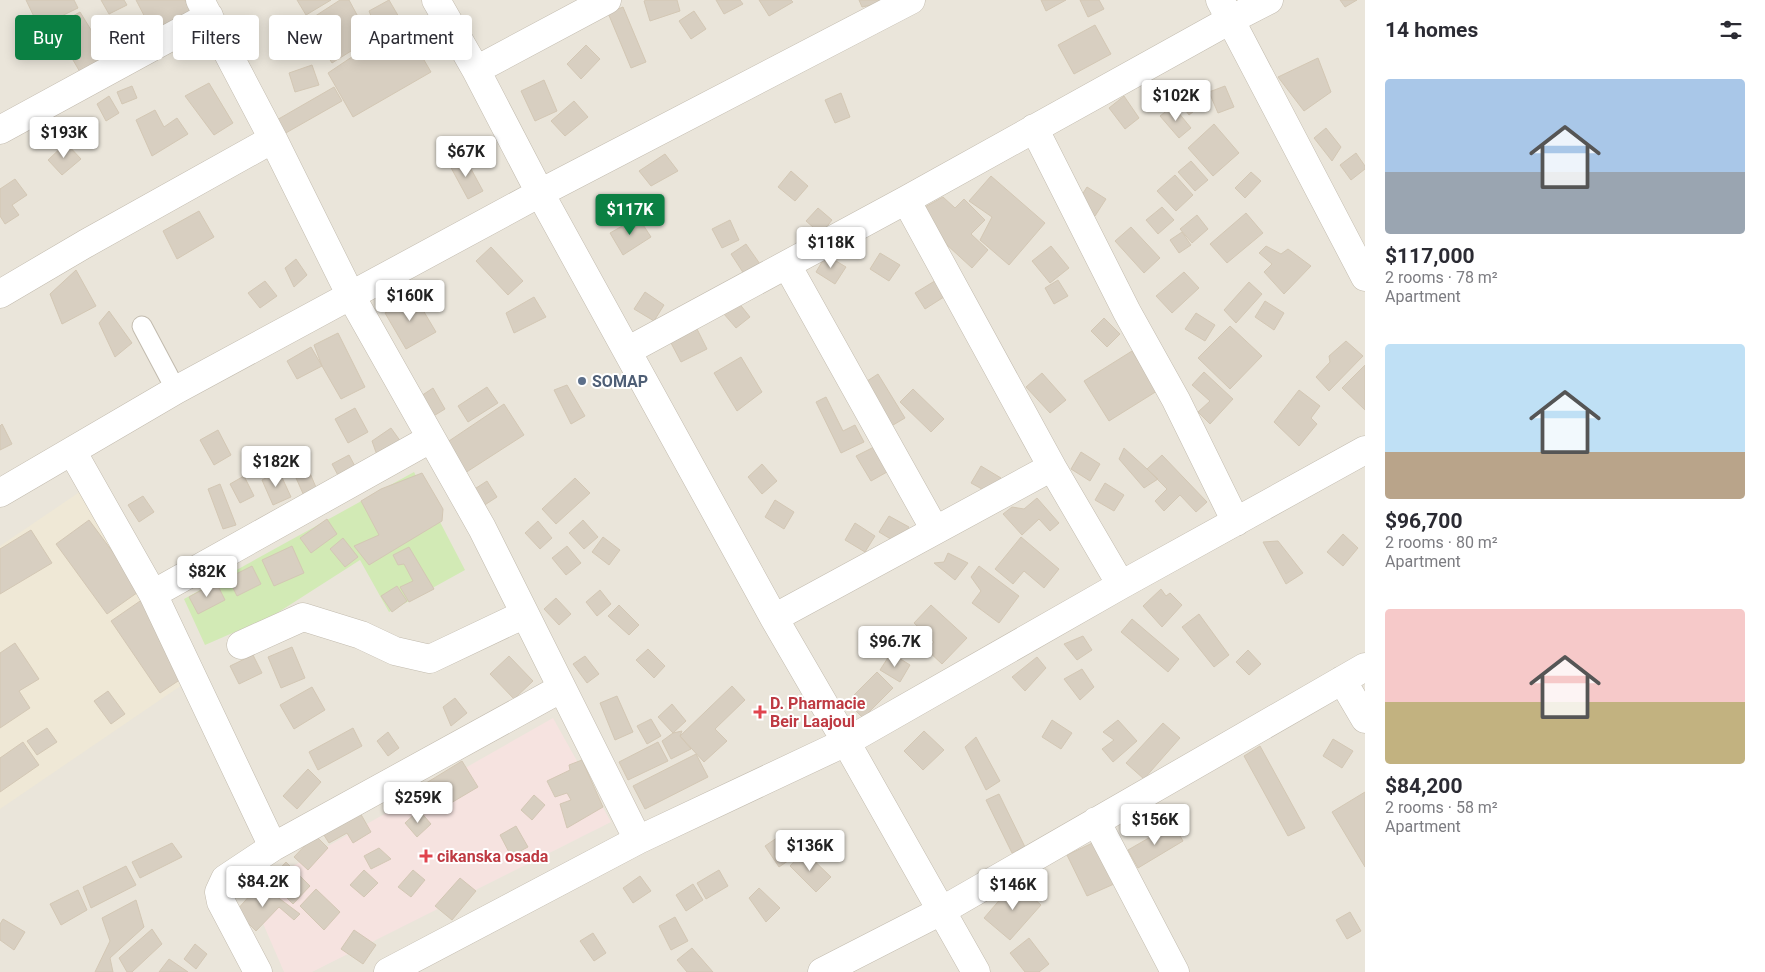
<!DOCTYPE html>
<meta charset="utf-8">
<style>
:root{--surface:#fff;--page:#f7f7f7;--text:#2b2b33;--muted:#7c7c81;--accent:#0b8043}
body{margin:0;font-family:Roboto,sans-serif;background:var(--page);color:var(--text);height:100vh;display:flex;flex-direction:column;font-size:19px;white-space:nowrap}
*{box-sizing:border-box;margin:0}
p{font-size:16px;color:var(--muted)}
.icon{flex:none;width:28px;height:28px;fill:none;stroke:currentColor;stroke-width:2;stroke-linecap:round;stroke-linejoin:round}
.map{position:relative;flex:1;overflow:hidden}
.panel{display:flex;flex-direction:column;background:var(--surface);width:400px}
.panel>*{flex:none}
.hud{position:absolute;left:15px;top:15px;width:475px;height:45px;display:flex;gap:10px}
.price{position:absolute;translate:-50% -42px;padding:0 11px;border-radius:5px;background:#fff;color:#222;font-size:16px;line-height:32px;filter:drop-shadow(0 1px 2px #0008)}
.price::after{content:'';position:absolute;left:50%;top:30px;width:15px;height:11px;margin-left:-8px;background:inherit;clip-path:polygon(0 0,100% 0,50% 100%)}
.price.current{background:var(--accent);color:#fff}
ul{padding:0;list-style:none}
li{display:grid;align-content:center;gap:10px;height:265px;padding:0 20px}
li span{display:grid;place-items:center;height:155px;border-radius:5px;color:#555}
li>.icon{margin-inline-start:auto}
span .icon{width:90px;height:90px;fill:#fffc;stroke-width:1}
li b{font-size:21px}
h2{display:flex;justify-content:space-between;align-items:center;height:60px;padding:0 20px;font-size:21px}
.pill{padding:0 18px;border-radius:5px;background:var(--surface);box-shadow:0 2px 12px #0003;font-size:18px;line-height:45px}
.pill.current{background:var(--accent);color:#fff}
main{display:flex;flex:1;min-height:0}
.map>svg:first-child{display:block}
.residential{fill:#eae5da}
.education{fill:#efe8d6}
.medical{fill:#f6e3e0}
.green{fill:#d2eab5}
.building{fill:#d8cfc1;stroke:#d3c7b4}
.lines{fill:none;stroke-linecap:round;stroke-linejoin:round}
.lane-casing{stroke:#c2bbae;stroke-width:21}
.street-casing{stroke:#c2bbae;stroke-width:29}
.lane{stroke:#fff;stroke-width:19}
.street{stroke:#fff;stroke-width:28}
.service-dot{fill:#5c6f8a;stroke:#fff;stroke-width:2}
.health-dot{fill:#e0444e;stroke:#fff;stroke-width:2}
.labels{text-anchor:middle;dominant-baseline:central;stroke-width:4;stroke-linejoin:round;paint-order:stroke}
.service-label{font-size:16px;font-weight:bold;fill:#4e5e75;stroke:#fff;text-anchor:start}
.health-label{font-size:16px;font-weight:bold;fill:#be3a42;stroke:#fff;text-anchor:start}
</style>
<main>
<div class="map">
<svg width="1365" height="972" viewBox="0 0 1365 972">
<rect width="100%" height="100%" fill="#f6f3ec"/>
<path class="residential" d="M0,0h1365v972h-1365z"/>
<path class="education" d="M81,491l123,179 -204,139v-263z"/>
<path class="medical" d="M553,718l58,104 -299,150h-28l-35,-81z"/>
<path class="green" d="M414,472l51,98 -76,42 -29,-52 -86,55 -69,30 -21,-46z"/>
<path class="building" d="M26,0h48l4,8 -39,19z
M101,0h23l3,5 -18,9z
M136,0h49l9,17 -45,23 -7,-14 6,-3z
M297,0h34l-25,15z
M340,0h9l21,39 -38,24 -26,-41z
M389,0l42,72 -78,45 -25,-44 52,-35 -11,-27z
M646,0h31l3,11 -30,10 -6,-20z
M716,0h24l3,4 -19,10z
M759,0h32l2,2 -24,14z
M859,0h21l1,3 -19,4z
M1041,0h25l-20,11z
M1080,0h19l5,9 -16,8z
M1340,0h17l-12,7z
M623,7l23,55 -15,6 -23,-55z
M694,11l12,18 -15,10 -12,-18z
M80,12l27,44 -27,16 -7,-12 8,-5 -19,-33z
M1095,25l16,29 -37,20 -16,-29z
M586,45l14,14 -19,20 -14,-15z
M1318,58l13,34 -27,19 -26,-34z
M312,65l7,20 -24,7 -6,-19z
M544,80l13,31 -22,10 -14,-30z
M209,83l24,40 -19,12 -29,-39z
M132,86l5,12 -15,6 -5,-12z
M1225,86l9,21 -16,6 -9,-21z
M334,87l8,14 -58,33 -9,-13z
M1195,91l9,12 -15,12 -9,-12z
M841,93l9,24 -15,6 -10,-23z
M109,96l10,17 -13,8 -9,-17z
M1124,96l15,22 -14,11 -16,-21z
M574,101l14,16 -23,19 -14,-15z
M1173,106l18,22 -12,10 -19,-22z
M155,110l9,17 13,-9 11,16 -36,22 -16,-36z
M1214,124l25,29 -26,23 -25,-28z
M1326,128l15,19 -9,14 -18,-23z
M66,143l15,16 -19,16 -14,-15z
M1356,153l9,13v3l-14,11 -11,-15z
M665,154l13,17 -27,15 -12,-15z
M464,156l19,35 -15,8 -19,-35z
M1191,161l17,19 -13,11 -17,-19z
M791,171l17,15 -13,15 -17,-14z
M1251,172l10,9 -16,17 -10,-10z
M1175,175l18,20 -17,16 -19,-20z
M991,176l54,47 -36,42 -29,-25 12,-23 -23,-16z
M15,179l12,16 -15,10 7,10 -14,9 -5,-8v-27z
M1087,187l19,12 -11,17 -19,-12z
M943,197l12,11 9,-9 21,21 -14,14 17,16 -16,18 -25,-23 -22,-38z
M1162,207l12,13 -16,14 -12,-14z
M818,208l14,12 -11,14 -15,-13z
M199,211l15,26 -37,22 -14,-28z
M1246,213l17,20 -36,30 -17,-19z
M1197,215l11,14 -16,14 -12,-14z
M638,217l13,20 -28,18 -13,-22z
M730,220l9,20 -17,8 -10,-19z
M1131,227l29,31 -16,15 -29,-32z
M1182,232l9,13 -12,8 -9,-13z
M746,244l14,20 -16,10 -13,-20z
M1051,246l18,22 -19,15 -18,-22z
M1266,246l15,8 7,-5 23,17 -27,28 -20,-22 8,-8 -13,-11z
M491,247l32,34 -15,14 -32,-34z
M880,253l20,12 -11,16 -19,-12z
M826,255l20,12 -11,17 -19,-12z
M296,259l11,16 -13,12 -9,-19z
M76,270l20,36 -34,18 -12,-30z
M1184,272l15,16 -27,25 -16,-17z
M938,279l9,16 -22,14 -10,-16z
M1058,280l10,16 -14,8 -9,-16z
M265,281l12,15 -17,12 -12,-15z
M1249,282l13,12 -26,29 -12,-13z
M645,292l19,13 -10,16 -20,-12z
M414,295l22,37 -30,17 -21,-36z
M534,297l12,20 -32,16 -8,-20z
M1265,301l19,12 -10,17 -19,-13z
M738,302l12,15 -14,11 -12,-14z
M109,311l23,32 -17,14 -16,-34z
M1196,313l19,12 -10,16 -20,-12z
M1104,318l16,16 -13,13 -16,-16z
M1230,326l32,30 -32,33 -32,-31z
M697,329l10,20 -26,13 -10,-19z
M338,333l27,54 -24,12 -19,-33 -8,-21z
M1346,341l17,15 -34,35 -13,-14 14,-15 -1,-6z
M311,347l11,19 -25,13 -10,-18z
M1132,351l25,40 -48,30 -25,-40z
M741,357l21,35 -25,19 -23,-38z
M1365,365v45l-23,-22z
M1204,372l29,27 -23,25 -12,-12 12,-11 -18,-16z
M1042,373l24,27 -16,13 -24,-26z
M878,374l27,44 -17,10 -27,-43z
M567,385l18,31 -14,8 -17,-34z
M487,387l11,16 -30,19 -10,-16z
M433,388l12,21 -18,11 -12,-20z
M913,389l31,30 -13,13 -31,-30z
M1299,390l21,16 -9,12 6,6 -18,22 -25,-24z
M826,397l17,34 12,-6 9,17 -23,11 -25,-51z
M504,404l20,31 -59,38 -19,-30z
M355,408l13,24 -20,11 -13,-24z
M2,424l10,20 -12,6v-24z
M391,428l10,14 -23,16 -6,-17z
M218,430l13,25 -17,10 -14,-25z
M874,447l13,25 -16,9 -15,-25z
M1124,448l34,31 -14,9 -25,-29z
M1081,452l19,12 -10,17 -19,-12z
M349,455l9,17 -17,9 -9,-17z
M1162,455l45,47 -11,10 -16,-17 -16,16 -9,-10 12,-12 -20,-20z
M306,464l12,28 -13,6 -13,-29z
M762,464l15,17 -15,13 -14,-17z
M981,466l20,12 -10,16 -20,-11z
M279,471l12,26 -18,8 -11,-25z
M422,473l21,36 -1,12 -73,44 -15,-19 25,-11 -18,-34 20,-12z
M244,476l10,20 -14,7 -10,-19z
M575,478l15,15 -34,31 -14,-15z
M487,481l10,16 -17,11 -10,-16z
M1105,483l19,12 -10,16 -19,-11z
M220,484l16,41 -13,4 -15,-40z
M143,496l11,16 -15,10 -11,-17z
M1037,498l22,25 -9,8 -11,-12 -17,16 -19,-21 9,-7 12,2z
M775,500l19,12 -10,17 -19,-12z
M889,516l20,11 -10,17 -20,-12z
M327,519l10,15 -26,19 -11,-15z
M89,520l52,70 -34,24 -51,-70z
M583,520l15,17 -14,12 -15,-16z
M538,521l14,17 -12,11 -15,-16z
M855,523l20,13 -10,16 -20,-12z
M31,530l21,33 -52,31v-45z
M1343,534l15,14 -15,18 -16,-14z
M603,537l17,13 -11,15 -17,-13z
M1021,537l38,32 -15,19 -20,-17 -11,13 -18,-15z
M343,538l15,19 -13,10 -15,-18z
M1278,541l25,32 -17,11 -23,-42z
M292,546l12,27 -30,13 -12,-26z
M567,546l14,17 -15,12 -14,-17z
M409,547l25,42 -25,13 -9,-15 13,-6 -9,-17 -6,1 -5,-10z
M948,553l20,10 -13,17 -21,-17 10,-1z
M252,566l9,18 -24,12 -9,-18z
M979,566l40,30 -20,27 -27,-20 9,-12 -10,-14z
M216,582l9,18 -27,14 -9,-17z
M397,586l10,15 -15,11 -11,-16z
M1161,589l5,7 4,-3 12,12 -20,22 -19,-21z
M600,590l11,14 -14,12 -11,-14z
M556,598l15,16 -12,11 -15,-16z
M143,599l50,72 -33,22 -49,-72z
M619,605l20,20 -10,10 -21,-19z
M931,605l36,33 -25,26 -15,-14 7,-8 -20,-19z
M1199,614l30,41 -15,12 -32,-40z
M1132,619l47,40 -11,13 -47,-40z
M1083,636l9,14 -15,10 -13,-16z
M15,643l24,36 -20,12 11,17 -30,20v-75z
M292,647l13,31 -24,10 -13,-31z
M648,649l17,17 -11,12 -18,-18z
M1248,650l13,14 -12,11 -13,-13z
M891,653l19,12 -10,17 -20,-12z
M253,655l9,18 -23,11 -9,-18z
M509,656l24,25 -19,18 -24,-25z
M585,656l14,18 -12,9 -14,-19z
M1037,657l9,11 -21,23 -13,-14z
M1082,669l12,18 -14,13 -16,-21z
M877,672l16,16 -30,30 -16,-16z
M732,686l13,14 -30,29 12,12 -23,21 -24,-26z
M312,687l13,23 -31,19 -14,-24z
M108,691l17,23 -14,10 -17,-23z
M617,696l16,36 -18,8 -15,-37z
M455,698l12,15 -16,13 -8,-19z
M672,704l14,17 -13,12 -15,-16z
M651,719l10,17 -14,8 -10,-18z
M1052,720l20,13 -11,16 -19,-12z
M1118,720l19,21 -24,21 -11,-13 12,-9 -11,-8z
M1163,723l17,15 -36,41 -18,-16z
M47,728l10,14 -20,13 -10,-14z
M353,728l9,18 -44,24 -9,-18z
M682,731l-2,5 11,13 -20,10 -9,-18 11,-8z
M924,731l20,19 -21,20 -19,-19z
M388,732l11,16 -11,8 -11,-15z
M976,737l24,44 -14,9 -21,-43z
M1333,739l20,12 -11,17 -19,-12z
M23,742l16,23 -39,27v-34z
M658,742l10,19 -40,19 -9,-18z
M1260,746l45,82 -17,8 -44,-80z
M696,754l12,23 -63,32 -12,-23z
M582,760l21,47 -36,21 -7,-24 11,-4 -4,-7 -12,4 -8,-16 23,-11 -1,-5z
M462,761l16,26 -44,26 -16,-25z
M308,769l13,13 -24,27 -14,-13z
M1365,792v75l-33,-55z
M999,794l26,53 -13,6 -26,-53z
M534,795l11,10 -13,15 -11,-10z
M419,810l12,14 -14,13 -12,-14z
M359,811l12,21 -18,11 -6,-10 -18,10 -7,-11z
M1173,824l10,17 -45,27 -10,-18z
M516,826l12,21 -17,9 -11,-21z
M784,833l14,21 -19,13 -14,-21z
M315,835l13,13 -20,22 -14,-13z
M1103,838l20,42 -36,16 -20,-41z
M172,843l10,14 -42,21 -8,-16z
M379,848l12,11 -20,10 -7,-13z
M804,851l27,26 -15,15 -26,-26z
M286,862l24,24 -17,18 -24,-24z
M126,866l10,19 -45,23 -8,-21z
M364,870l14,13 -14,14 -14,-12z
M413,870l12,10 -14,17 -13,-10z
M719,870l9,16 -22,13 -9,-16z
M640,876l11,15 -18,12 -10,-15z
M460,878l16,13 -24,29 -17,-14z
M1015,882l26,23 -31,35 -26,-22z
M260,884l40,30 -6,6 -15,-13 -23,24 -20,-20z
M693,884l10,16 -17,11 -10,-16z
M759,888l21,20 -14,14 -17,-24z
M316,889l24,23 -16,18 -24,-24z
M78,890l9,20 -26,15 -11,-21z
M136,900l8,27 -34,31 3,14h-18l15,-31 -8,-23z
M1350,912l11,19 -14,8 -11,-19z
M675,917l13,24 -17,9 -12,-24z
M3,919l22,13 -11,18 -14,-10v-16z
M152,929l10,15 -30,28h-5l-8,-14z
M354,930l22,15 -13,19 -22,-15z
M593,933l13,20 -12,8 -14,-20z
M1029,938l20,26 -10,8h-14l-15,-19z
M195,944l12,10 -11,15 -12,-10z
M692,948l21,24h-26l-10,-12z
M169,959l19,13h-29z"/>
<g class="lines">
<defs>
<path id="lane" d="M142,326l34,64"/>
<path id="street" d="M200,0l73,139 78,157 131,232 156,312
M436,0l40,70 64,123 234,425 72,124 130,230
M1220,0l145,277
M476,70l131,-70
M1034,128l93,184 49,88 60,122
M0,130l209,-114
M906,200l146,267 69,118
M787,265l148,265
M0,294l85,-50 188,-105
M627,351l279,-151 324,-180 39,-20
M72,451l81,143 120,253 -48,32 -6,13 2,10 37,70
M0,493l176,-103 364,-197 371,-193
M153,594l277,-155
M774,618l278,-151
M241,645l62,-28 58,18 34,16 35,8 95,-45
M1342,680l23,39
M1096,821l79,151
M273,847l289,-159
M388,972l250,-132 208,-98 275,-157 244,-135
M822,972l119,-61 424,-244"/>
</defs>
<use href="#lane" class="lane-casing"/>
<use href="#street" class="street-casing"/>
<use href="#lane" class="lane"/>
<use href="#street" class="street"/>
</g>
<circle class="service-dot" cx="582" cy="381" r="5"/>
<g class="health-dot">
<path d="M757.5 704.5h5v5h5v5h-5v5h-5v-5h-5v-5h5z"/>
<path d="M423.5 848.5h5v5h5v5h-5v5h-5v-5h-5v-5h5z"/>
</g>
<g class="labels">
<g class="service-label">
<text x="592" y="381">SOMAP</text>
</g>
<g class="health-label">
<text x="770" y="703">D. Pharmacie<tspan x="770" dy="18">Beir Laajoul</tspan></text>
<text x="437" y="856">cikanska osada</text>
</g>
</g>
</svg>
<b class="price" style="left:1176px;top:122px">$102K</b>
<b class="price" style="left:64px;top:159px">$193K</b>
<b class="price" style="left:466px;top:178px">$67K</b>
<b class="price current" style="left:630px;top:236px">$117K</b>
<b class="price" style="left:831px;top:269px">$118K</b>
<b class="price" style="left:410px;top:322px">$160K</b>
<b class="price" style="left:276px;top:488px">$182K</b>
<b class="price" style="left:207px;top:598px">$82K</b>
<b class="price" style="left:895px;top:668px">$96.7K</b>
<b class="price" style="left:418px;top:824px">$259K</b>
<b class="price" style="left:1155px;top:846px">$156K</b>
<b class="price" style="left:810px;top:872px">$136K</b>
<b class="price" style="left:263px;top:908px">$84.2K</b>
<b class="price" style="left:1013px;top:911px">$146K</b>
<div class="hud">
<a class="pill current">Buy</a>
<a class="pill">Rent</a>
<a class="pill">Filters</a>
<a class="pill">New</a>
<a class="pill">Apartment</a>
</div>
</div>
<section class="panel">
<h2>14 homes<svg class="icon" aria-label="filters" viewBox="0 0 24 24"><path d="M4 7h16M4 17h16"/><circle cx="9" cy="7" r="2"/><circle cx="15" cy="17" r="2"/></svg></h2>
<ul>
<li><span style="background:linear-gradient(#a9c7e8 60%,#9aa5b1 0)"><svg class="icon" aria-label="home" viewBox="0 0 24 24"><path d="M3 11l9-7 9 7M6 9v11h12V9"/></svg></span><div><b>$117,000</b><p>2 rooms · 78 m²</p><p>Apartment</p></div></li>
<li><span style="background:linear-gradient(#bfe0f5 70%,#b9a48a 0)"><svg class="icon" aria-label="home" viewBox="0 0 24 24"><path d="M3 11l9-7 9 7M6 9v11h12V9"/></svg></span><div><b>$96,700</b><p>2 rooms · 80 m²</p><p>Apartment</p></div></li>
<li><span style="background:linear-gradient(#f6c9c9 60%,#c2b280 0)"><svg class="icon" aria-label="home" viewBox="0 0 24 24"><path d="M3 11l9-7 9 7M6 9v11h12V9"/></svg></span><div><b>$84,200</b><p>2 rooms · 58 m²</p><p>Apartment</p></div></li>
</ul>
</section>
</main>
